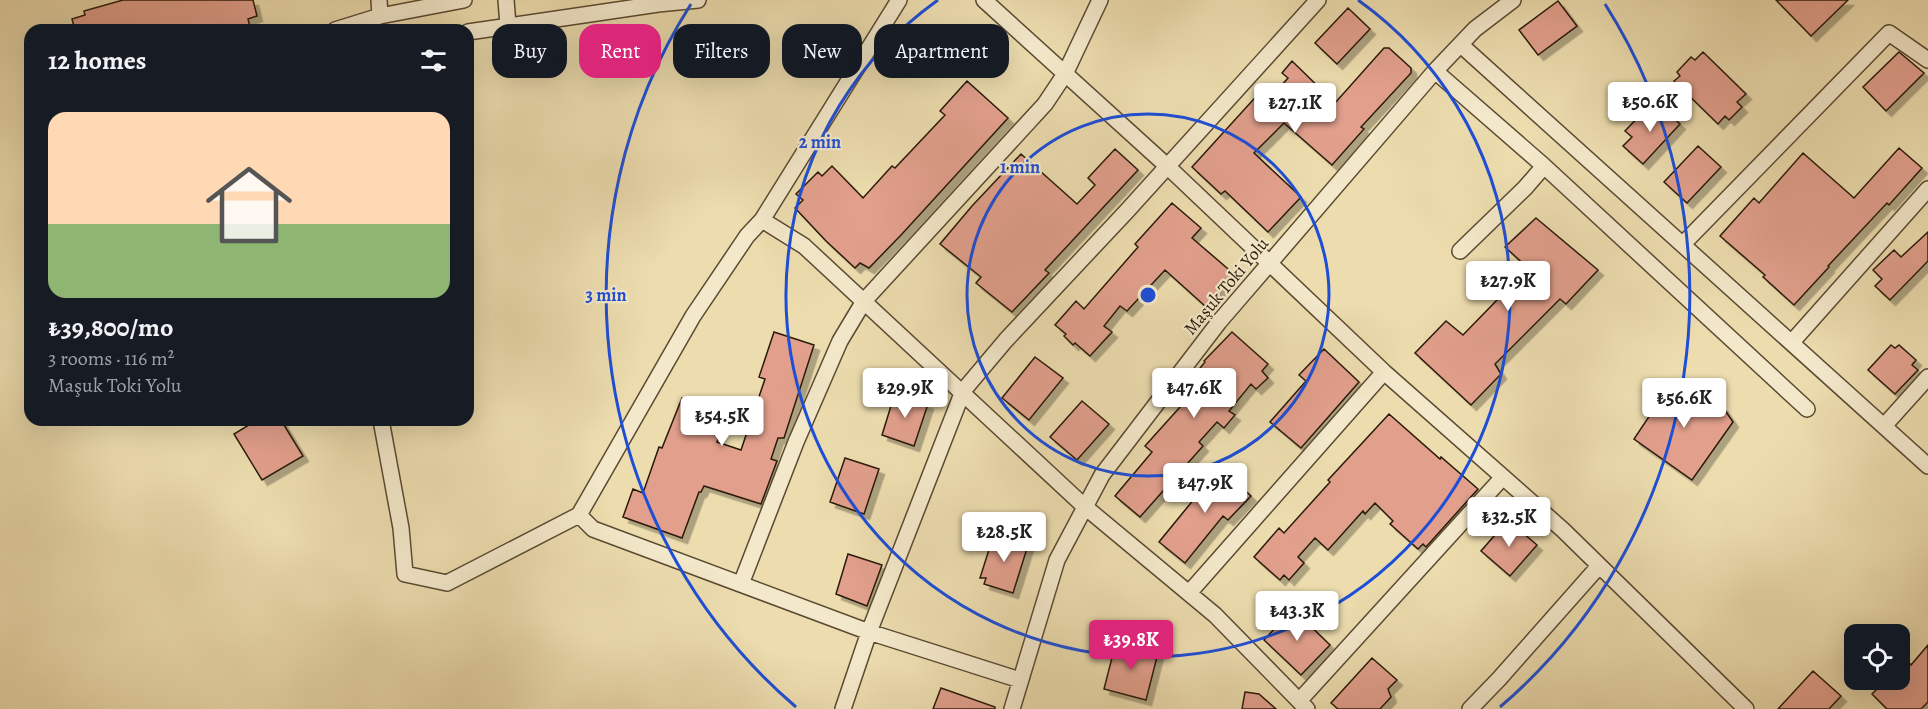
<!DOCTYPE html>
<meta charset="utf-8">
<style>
:root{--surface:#171b24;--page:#242831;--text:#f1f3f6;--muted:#9ea1a6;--line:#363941;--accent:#db2777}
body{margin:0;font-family:Alegreya,serif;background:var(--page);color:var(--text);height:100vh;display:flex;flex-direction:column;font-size:22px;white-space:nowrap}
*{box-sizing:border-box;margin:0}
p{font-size:20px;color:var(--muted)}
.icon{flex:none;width:33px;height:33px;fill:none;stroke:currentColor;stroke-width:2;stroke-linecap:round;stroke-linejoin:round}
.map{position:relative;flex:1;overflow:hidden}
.sheet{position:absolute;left:24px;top:24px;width:450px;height:402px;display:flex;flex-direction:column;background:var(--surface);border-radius:18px;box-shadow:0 6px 24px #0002}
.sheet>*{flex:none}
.top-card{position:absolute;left:492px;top:24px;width:570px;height:54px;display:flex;gap:12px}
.fabs{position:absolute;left:1844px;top:624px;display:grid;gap:12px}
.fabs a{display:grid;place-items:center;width:66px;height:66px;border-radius:12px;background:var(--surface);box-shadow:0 6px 24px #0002;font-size:30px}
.price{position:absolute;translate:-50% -51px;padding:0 14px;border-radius:6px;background:#fff;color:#222;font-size:20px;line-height:39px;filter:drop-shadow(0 2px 3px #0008)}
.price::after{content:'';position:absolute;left:50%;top:36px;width:18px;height:14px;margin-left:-9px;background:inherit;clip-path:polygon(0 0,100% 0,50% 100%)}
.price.on{background:var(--accent);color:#fff}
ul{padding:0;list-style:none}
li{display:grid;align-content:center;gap:12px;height:318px;padding:0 24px}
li+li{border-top:2px solid var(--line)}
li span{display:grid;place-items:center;height:186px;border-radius:18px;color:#555}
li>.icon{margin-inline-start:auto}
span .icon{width:108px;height:108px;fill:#fffc;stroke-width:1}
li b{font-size:26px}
h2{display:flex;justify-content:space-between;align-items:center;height:72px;padding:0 24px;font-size:26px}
.pill{padding:0 21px;border-radius:18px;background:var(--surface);box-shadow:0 6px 24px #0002;font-size:21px;line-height:54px}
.pill.on{background:var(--accent);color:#fff}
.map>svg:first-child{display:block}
.building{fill:#e19f8c;stroke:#291a08;stroke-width:1.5;filter:url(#shadow)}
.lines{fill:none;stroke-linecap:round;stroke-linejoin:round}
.minor-casing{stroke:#5a4a32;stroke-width:18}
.minor{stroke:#f3e8ca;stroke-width:15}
.ring{fill:none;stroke:#1d4ed8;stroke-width:3}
.labels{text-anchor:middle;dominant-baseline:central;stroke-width:4.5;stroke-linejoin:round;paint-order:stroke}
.street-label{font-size:18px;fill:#291a08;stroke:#f3e8ca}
.centre{fill:#1d4ed8;stroke:#f3e8ca;stroke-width:3}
.ring-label{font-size:18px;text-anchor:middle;font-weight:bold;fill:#1d4ed8;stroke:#f3e8ca;stroke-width:4.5;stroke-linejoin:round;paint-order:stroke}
</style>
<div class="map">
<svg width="1928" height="709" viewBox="0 0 1928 709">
<defs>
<filter id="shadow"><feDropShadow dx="5.5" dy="5.5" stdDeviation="0" flood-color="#0004"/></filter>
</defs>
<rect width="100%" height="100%" fill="#ecdcae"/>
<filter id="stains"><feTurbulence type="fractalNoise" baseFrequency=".00333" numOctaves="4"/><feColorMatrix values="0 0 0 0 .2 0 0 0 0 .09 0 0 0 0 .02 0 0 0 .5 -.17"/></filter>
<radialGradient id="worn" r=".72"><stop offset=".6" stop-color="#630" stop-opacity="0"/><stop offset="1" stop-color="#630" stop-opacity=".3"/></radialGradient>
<path class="building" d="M123,0h130l4,16 -9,3 2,8 -13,3h-162l-3,-11 13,-4 -1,-4z
M1776,0h72l-37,36z
M1558,1l19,25 -39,29 -19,-25z
M1348,8l22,21 -33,35 -22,-21z
M1384,48h5l22,20v5l-50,54 3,2 -32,36 -48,-42 -30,30 47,44 -33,35 -43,-41 -4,3 -29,-27 70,-77 8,8 18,-20 -6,-5 10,-12 43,42z
M1703,52l43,42 -9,8 5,5 -13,13 -4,-4 -7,8 -44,-43 6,-5 -3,-4 14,-15 4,3z
M1899,52l25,21 -38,38 -23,-24z
M967,81l41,37 -106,116 -33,34 -9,-5 -5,5 -29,-27 -31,-33 8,-8 -7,-6 22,-22 4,4 10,-10 31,32 29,-32 3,2 50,-53 -5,-4z
M1660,105l20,19 -37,40 -20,-18 9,-9 -7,-6 21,-22 6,5z
M1698,146l23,21 -34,36 -23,-21z
M1899,148l23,20 -33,37 -2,-2 -59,63 1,1 -35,38 -31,-28 2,-2 -45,-39 34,-38 5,5 44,-50 51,45z
M1115,149l23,21 -93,100 4,3 -37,39 -36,-29 5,-6 -41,-33 32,-38 49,-52 56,50 18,-19 -7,-7z
M1172,203l29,25 -9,10 42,36 -29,32 -40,-36 -38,41 -7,-5 -16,20 8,6 -22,24 -15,-13 -2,2 -9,-9 2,-2 -11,-9 21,-24 8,8 54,-62 -3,-3z
M1536,218l62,52 -32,34 -6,-5 -65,65 6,10 -30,31 -56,-52 31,-32 17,14 65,-67 -23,-21z
M1928,232v29l-38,39 -15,-14 7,-7 -9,-9 21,-20 7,7z
M774,332l40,13 -30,93h-6l-7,21 6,2 -16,43 -57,-18 -3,6h-2l-17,46 -59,-21 10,-28 10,4 16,-46 3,1 20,-50 45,18 -10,26 24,8 24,-71 -6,-2z
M1232,332l36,32 -6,7 6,7 -12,11 -5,-5 -22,27 6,4 -11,13 -7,-6 -18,20 4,4 -63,71 -25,-21 37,-44 -7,-6 35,-39 -7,-6 32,-39 -1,-1z
M1891,345l4,3 4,-3 17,15 -4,5 6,5 -23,24 -27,-24z
M1324,349l35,33 -58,66 -31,-26 36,-41 -7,-6z
M1035,357l28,21 -34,42 -27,-22z
M1674,379l33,23 15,4 11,16 -41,58 -58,-41z
M895,393l33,11 -14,42 -32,-11z
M1082,401l27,23 -32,36 -27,-23z
M1389,414l51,45 1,-2 37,32 -52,58 -3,-3 -5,5 -28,-25 3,-3 -18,-18 -10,11 -2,-3 -35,39 -13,-12 -17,19 6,6 -15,17 -5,-5 -4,5 -26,-23 25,-29 5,5 46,-51 -2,-2z
M257,420h24l22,36 -41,24 -28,-46z
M845,458l34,11 -15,45 -34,-12z
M1220,467l31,29 -23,24 -5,-4 -38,47 -26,-21 40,-49 -1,-1z
M1508,520l29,25 -27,31 -29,-25z
M1000,533l29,9 -16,51 -29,-9 2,-6h-6l12,-38 5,1z
M848,554l34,11 -15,41 -31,-12z
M1293,609l37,36 -29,30 -37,-35z
M1116,642l42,11 -12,47 -42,-11z
M1928,645v57l-7,7h-34l-15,-15 14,-14h13v-14l7,-7 5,6z
M1372,658l25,22 -9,9 3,8 -11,12h-42l-7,-6z
M1813,671l28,25 -12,13h-51z
M941,688l54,19v2h-62z
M1245,692l14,2 17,15h-34z"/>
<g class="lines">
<defs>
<path id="minor" d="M379,0l1,16
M506,0l2,25
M984,0l183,166 217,206 179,158 183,179
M335,30l45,-14 84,-16
M468,32l190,-28 40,-4
M1461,45l467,421
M1435,71l109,95 263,243
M762,220l42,26 280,260 131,109 92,94
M1683,244l206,-211 39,27
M1460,251l65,-63 19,-22
M1792,342l136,-153
M381,420l20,108 4,46 42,9 132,-68 114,-199 54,-80 15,-16 137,-220
M1884,426l44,-49
M579,515l14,14 276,103 151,48
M741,584l55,-142 44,-101 24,-40 181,-197 20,-30 35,-74
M1189,593l195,-221
M1299,701l204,-224
M843,709l26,-77 94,-241 43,-51 120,-128 192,-212
M1012,709l45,-149 45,-85 117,-153 216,-251 40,-42 38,-29
M1470,709l29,-30 100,-113"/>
</defs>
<use href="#minor" class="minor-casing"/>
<use href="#minor" class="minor"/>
</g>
<g class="ring">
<circle cx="1148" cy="295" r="181"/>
<path d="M1358 0A362 362 0 1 1 938 0"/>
<path d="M796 707A542 542 0 0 1 691 4M1605 4A542 542 0 0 1 1500 707"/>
</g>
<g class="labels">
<g class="street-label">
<text transform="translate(1226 286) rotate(-50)">Maşuk Toki Yolu</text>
</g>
</g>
<circle cx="1148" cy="295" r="9" class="centre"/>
<g class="ring-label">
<text x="820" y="148">2 min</text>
<text x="1020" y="173">1 min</text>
<text x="606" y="301">3 min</text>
</g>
<rect width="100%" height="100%" filter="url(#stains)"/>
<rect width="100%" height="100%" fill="url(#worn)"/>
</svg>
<div class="fabs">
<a><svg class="icon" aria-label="locate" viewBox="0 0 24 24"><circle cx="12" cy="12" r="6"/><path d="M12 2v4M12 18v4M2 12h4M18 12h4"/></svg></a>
</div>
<b class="price" style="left:1650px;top:133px">₺50.6K</b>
<b class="price" style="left:1295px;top:134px">₺27.1K</b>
<b class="price" style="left:1508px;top:312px">₺27.9K</b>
<b class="price" style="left:905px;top:419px">₺29.9K</b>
<b class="price" style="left:1194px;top:419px">₺47.6K</b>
<b class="price" style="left:1684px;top:429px">₺56.6K</b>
<b class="price" style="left:722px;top:447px">₺54.5K</b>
<b class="price" style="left:1205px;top:514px">₺47.9K</b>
<b class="price" style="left:1509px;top:548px">₺32.5K</b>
<b class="price" style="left:1004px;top:563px">₺28.5K</b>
<b class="price" style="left:1297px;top:642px">₺43.3K</b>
<b class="price on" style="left:1131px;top:671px">₺39.8K</b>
<div class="top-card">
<a class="pill">Buy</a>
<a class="pill on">Rent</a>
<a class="pill">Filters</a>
<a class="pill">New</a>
<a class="pill">Apartment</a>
</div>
<section class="sheet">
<h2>12 homes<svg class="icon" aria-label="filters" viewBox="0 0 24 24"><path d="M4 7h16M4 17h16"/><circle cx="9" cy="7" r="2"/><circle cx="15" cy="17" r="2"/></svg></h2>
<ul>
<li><span style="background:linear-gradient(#ffd9b3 60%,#8fb573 0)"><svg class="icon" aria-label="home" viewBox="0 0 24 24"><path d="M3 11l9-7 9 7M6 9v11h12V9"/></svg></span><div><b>₺39,800/mo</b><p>3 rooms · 116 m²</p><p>Maşuk Toki Yolu</p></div></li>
</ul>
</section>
</div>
